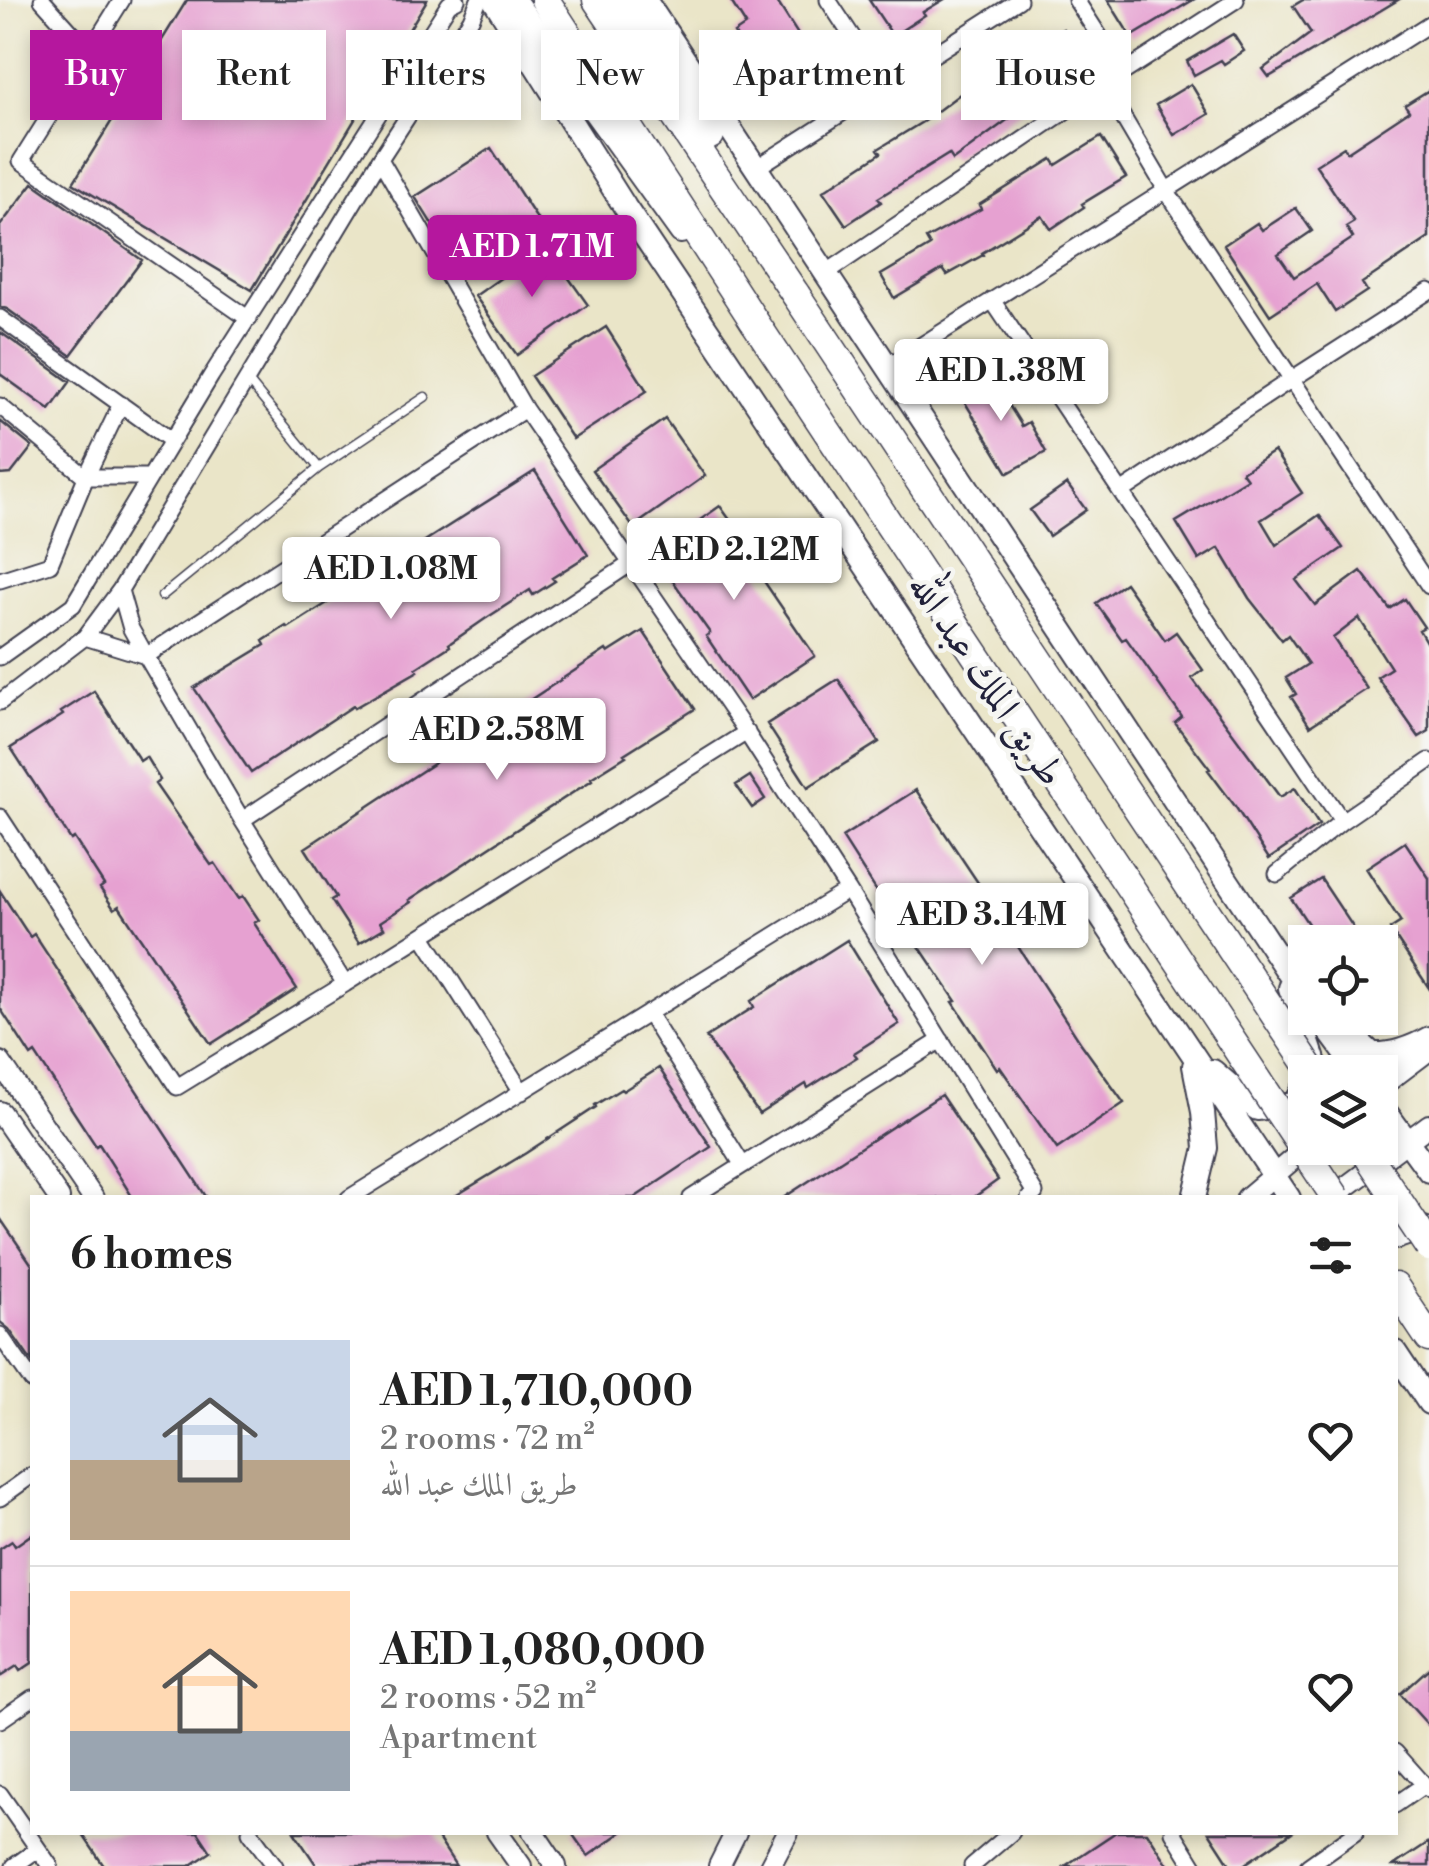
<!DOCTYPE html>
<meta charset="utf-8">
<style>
:root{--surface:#fff;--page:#f2f2f2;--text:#222;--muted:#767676;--line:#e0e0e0;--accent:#b5179e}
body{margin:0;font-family:"Libre Bodoni",Amiri,serif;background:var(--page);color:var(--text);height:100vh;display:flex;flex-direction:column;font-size:38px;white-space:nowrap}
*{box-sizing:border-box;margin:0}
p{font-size:32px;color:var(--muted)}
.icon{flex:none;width:55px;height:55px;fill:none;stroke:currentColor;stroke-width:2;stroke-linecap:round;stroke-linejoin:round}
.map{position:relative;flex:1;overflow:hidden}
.sheet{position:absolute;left:30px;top:1195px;width:1368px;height:640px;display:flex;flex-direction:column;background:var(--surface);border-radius:0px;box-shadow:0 5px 15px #0003}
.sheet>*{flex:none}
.hud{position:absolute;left:30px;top:30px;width:1370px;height:90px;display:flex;gap:20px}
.buttons{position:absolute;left:1288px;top:925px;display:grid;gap:20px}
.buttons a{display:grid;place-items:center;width:110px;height:110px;border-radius:0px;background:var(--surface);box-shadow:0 5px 15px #0003;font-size:50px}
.price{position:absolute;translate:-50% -85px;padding:0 22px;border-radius:10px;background:#fff;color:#222;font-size:32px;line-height:65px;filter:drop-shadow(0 2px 5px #0008)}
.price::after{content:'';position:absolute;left:50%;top:60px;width:30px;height:22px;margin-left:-15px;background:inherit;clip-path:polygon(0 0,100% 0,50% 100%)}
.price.current{background:var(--accent);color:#fff}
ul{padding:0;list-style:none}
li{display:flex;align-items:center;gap:30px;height:250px;padding:0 40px}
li+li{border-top:2px solid var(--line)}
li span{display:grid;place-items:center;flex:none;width:280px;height:200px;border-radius:0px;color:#555}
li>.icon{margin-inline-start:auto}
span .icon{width:120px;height:120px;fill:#fffc;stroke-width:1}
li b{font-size:42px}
h2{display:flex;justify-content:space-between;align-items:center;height:120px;padding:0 40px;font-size:42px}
.tag{padding:0 35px;border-radius:0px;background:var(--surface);box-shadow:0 5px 15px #0003;font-size:35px;line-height:90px}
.tag.current{background:var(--accent);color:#fff}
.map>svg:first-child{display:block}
.building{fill:#e6a1d1}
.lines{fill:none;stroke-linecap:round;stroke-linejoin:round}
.service-casing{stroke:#403f50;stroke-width:11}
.minor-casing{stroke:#403f50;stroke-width:19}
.secondary-casing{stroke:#403f50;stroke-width:24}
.primary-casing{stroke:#403f50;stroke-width:26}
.motorway-casing{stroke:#403f50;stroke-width:31}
.service{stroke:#fff;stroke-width:8}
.minor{stroke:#fff;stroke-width:15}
.secondary{stroke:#fff;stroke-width:20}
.primary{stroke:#fff;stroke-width:22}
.motorway{stroke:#fff;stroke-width:28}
.motorway-bridge-casing{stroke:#403f50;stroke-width:31;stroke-linecap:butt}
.motorway-bridge{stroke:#fff;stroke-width:28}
.labels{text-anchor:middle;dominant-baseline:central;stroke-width:9;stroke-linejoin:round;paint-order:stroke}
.street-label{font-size:40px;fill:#22223b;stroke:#f6f6f2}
</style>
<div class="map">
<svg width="1429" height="1866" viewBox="0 0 1429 1866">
<rect width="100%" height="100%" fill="#f6f6f2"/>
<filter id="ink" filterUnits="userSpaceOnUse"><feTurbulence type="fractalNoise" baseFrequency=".01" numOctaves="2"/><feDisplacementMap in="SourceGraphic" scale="20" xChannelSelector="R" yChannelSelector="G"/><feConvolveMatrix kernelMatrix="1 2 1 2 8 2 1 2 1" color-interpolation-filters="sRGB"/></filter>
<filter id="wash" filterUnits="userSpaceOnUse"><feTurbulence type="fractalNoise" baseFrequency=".0048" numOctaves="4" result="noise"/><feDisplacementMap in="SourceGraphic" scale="40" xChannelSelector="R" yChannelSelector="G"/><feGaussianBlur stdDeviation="2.25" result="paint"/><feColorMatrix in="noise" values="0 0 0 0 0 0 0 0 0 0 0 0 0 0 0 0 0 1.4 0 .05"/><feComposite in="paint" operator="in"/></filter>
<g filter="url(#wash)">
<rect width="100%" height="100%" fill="#eae5c8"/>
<g id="blocks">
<path class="building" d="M187,0h240l-175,290 -179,-107z
M730,0h46l23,36 -15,9 32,51 -28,18 -32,-51 -2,1 -20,-31 12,-8z
M869,0h74l-20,12 2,3 -32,21z
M1108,0h85l-62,37z
M1303,0h95l-129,77 -6,-8 48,-36 -18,-27z
M1063,29l27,41 -38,24 -1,-2 -41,26 -57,42 -4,-6 -71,44 3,4 -35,23 -23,-34 58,-38 -3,-4 46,-28 36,-27z
M1233,34l11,17 -20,13 -3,-4 -27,15 -7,-14z
M1191,84l18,30 -35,21 -18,-30z
M1429,90v148l-67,45 5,8 -32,21 -18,-28 -47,31 -46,-70 33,-22 5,7 34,-22 16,23 -34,23 16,23 59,-39 -7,-11 8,-5 -38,-57 28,-18 3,5 62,-41 -4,-6z
M1101,137l25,40 -44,27 2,3 -33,22 -9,-13 -60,37 1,2 -36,20 -4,-6 -49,29 -13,-23 49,-29 -4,-7 55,-30 -2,-4 73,-46 4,6z
M491,148l46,71 -77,50 -45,-72z
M33,183l109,77 -71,95 -64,-46 -7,-2v-81z
M546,246l42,59 -71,50 -42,-59z
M606,327l41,64 -74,48 -42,-63z
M0,332l70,50 -20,28 -50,-36z
M989,373l33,53 7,-4 17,30 -38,21 -50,-82z
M665,419l40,57 -72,51 -41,-57z
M0,421l32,26 -21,27 -11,1z
M1274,451l28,42 -41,27 15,25 43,-30 24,33 -47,32 19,25 46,-34 29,38 15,-10 19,28 -5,3 10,17v84l-10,6 -42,-60 14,-9 -32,-50 -26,20 34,51 -57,37 -19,-29 5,-3 -10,-16 22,-14 -20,-29 -6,5 -33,-42 -30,-50 -20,12 -23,-38 71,-43 -5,-7z
M535,471l53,84 -36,23 3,3 -22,14 -3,-5 -45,29 -36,25 1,2 -34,22 2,3 -64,37 -1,-2 -102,67 -57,-85 71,-43 -2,-4 23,-15 2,2z
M1067,484l19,26 -37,26 -19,-26z
M720,506l46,64 -7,4 56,82 -66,44 -43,-64 4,-3 -57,-80z
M1125,583l40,57 11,-8 27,38 -11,8 88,119 15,-9 24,37 -50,34 -34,-53 -27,-36 2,-1 -35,-46 7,-6 -56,-79 -4,2 -26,-37z
M643,631l52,78 -71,45 2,2 -35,22 1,2 -183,120 2,2 -31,20 4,6 -25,15 -28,-43 5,-3 -31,-49 301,-198 2,3z
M838,679l41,63 -71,45 -41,-63z
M94,691l46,70 6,-4 14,23 -5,4 56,81 4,-2 24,36 4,-3 16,24 -5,3 43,66 -86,55 -92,-138 -5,3 -14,-21 4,-3 -30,-47 -3,2 -60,-92 52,-33 -2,-3z
M750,776l15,23 -13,9 -16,-23z
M916,790l99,148 -2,1 67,103 44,61 -67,46 -57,-82 -3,2 -44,-67 3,-1 -66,-98 -4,3 -44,-69z
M1405,842l24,36v110l-39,-59 11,-7 -35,-54z
M1321,879l36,54 -15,9h-22l-29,-44z
M0,891l30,46 4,-3 173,264h-74l-34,-54 -3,2 -61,-93 -4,3 -31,-48z
M847,940l52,84 -45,29 3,4 -49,31 -2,-4 -47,30 -53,-77 48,-30 -3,-6z
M659,1068l52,79 -77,51h-182l74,-45 70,-46 -1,-2 26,-16 2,2z
M941,1095l57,85 -25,18h-190z
M0,1218l32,47v97l-23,-33 -9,-7z
M32,1534v129l-12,8 -3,-5 -17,11v-128l12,-8 3,5z
M1429,1668v58l-29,-32z
M81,1832h117l13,20 -21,14h-86z
M294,1832h140l22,34h-139z
M571,1832h51l-34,24z
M1116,1832h31l22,34h-104z
M1209,1832h83l-50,34h-11z
M1429,1842v24h-36z"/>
</g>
</g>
<g filter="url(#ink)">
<use href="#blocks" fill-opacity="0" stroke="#403f50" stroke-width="2.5"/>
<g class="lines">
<defs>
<path id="service" d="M248,381l71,87
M162,596l157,-128 106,-71"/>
<path id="minor" d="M42,0l48,53
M122,0l-101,161 228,158
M828,0l56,85
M1076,0l47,73
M1104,85l62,105 263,396
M380,159l145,250 216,315 107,166
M756,168l263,-168
M826,273l278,-188 132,-85
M992,300l350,521
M0,318l172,123
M887,367l542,-343
M0,406l86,71h64
M525,409l-379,247 96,164 103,164 402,-252
M1121,492l171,-113 137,-88
M0,580l50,-16 36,-87 35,-73
M120,590l11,39 15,27
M85,637l61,19
M0,657l73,-52 138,-229 238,-372 8,-4
M0,702l85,-65 35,-47 260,-431 91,-140 8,-19
M0,817l177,270 168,-103
M242,820l388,-256
M1277,874l65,-53 87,-60
M423,936l99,156
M648,1013l94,151
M349,1198l499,-308 187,303 -6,5
M691,1198l250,-158
M0,1335l32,46
M0,1498l32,-23
M0,1720l32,-22
M1395,1752l34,38
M0,1794l50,72
M1395,1805l29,-20
M250,1832l25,34
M1173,1832l21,34
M14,1866l24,-17
M972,1866l40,-34
M1308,1866l48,-34"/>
<path id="secondary" d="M0,1062l93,136
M1380,1087l49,-37
M0,1112l59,86
M1247,1198l59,-50
M1331,1198l98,-73
M497,1832l24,34
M533,1832l23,34
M719,1866l17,-34
M770,1866l18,-34"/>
<path id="primary" d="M494,0l131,207 664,991
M514,0l167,232
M645,0l660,998
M1290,988l26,78
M1334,1018l38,36c21,1 39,-6 57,-16
M1320,1019l39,53
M1194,1066l9,46 3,36 -12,50
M1213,1071l44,38 38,-5 10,-18
M1380,1104l49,67
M1395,1238l29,-10 5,3
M1395,1352l34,51"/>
<path id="motorway" d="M545,0l209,321
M597,0l199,295
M625,0l85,135
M1395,1287l34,51"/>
</defs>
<use href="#service" class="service-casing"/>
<use href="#minor" class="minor-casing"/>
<use href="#secondary" class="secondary-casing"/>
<use href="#primary" class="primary-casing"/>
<use href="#motorway" class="motorway-casing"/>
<use href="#service" class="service"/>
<use href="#minor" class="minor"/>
<use href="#secondary" class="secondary"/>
<use href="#primary" class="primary"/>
<use href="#motorway" class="motorway"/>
<defs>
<path id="motorway-bridge" d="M796,295l517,777
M754,321l582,877
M1363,1148l66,99"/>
</defs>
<use href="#motorway-bridge" class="motorway-bridge-casing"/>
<use href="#motorway-bridge" class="motorway-bridge"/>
</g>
</g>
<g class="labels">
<g class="street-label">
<text transform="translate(986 680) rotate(56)">طريق الملك عبد الله</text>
</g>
</g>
</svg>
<div class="buttons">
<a><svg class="icon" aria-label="locate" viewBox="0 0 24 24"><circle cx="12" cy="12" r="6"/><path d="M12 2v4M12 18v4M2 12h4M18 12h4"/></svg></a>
<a><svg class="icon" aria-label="layers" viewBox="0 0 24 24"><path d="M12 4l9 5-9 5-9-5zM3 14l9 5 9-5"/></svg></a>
</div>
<b class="price current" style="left:532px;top:300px">AED 1.71M</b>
<b class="price" style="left:1001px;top:424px">AED 1.38M</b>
<b class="price" style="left:734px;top:603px">AED 2.12M</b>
<b class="price" style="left:391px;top:622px">AED 1.08M</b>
<b class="price" style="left:497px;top:783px">AED 2.58M</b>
<b class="price" style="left:982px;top:968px">AED 3.14M</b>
<div class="hud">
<a class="tag current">Buy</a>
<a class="tag">Rent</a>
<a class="tag">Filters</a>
<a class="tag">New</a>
<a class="tag">Apartment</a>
<a class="tag">House</a>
</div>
<section class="sheet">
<h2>6 homes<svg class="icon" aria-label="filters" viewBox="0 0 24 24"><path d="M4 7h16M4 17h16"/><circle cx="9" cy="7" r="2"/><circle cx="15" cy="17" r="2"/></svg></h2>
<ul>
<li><span style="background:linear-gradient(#c9d6e8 60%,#b9a48a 0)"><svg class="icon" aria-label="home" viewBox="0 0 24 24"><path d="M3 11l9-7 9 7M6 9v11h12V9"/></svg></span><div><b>AED 1,710,000</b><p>2 rooms · 72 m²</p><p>طريق الملك عبد الله</p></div><svg class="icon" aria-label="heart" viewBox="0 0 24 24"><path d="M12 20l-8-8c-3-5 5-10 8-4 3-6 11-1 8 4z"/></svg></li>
<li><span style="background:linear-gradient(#ffd9b3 70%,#9aa5b1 0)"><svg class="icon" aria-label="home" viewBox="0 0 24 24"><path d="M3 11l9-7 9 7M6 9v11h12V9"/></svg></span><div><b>AED 1,080,000</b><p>2 rooms · 52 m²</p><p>Apartment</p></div><svg class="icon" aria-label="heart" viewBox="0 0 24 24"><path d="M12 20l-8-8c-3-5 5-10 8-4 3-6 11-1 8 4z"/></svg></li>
</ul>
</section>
</div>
